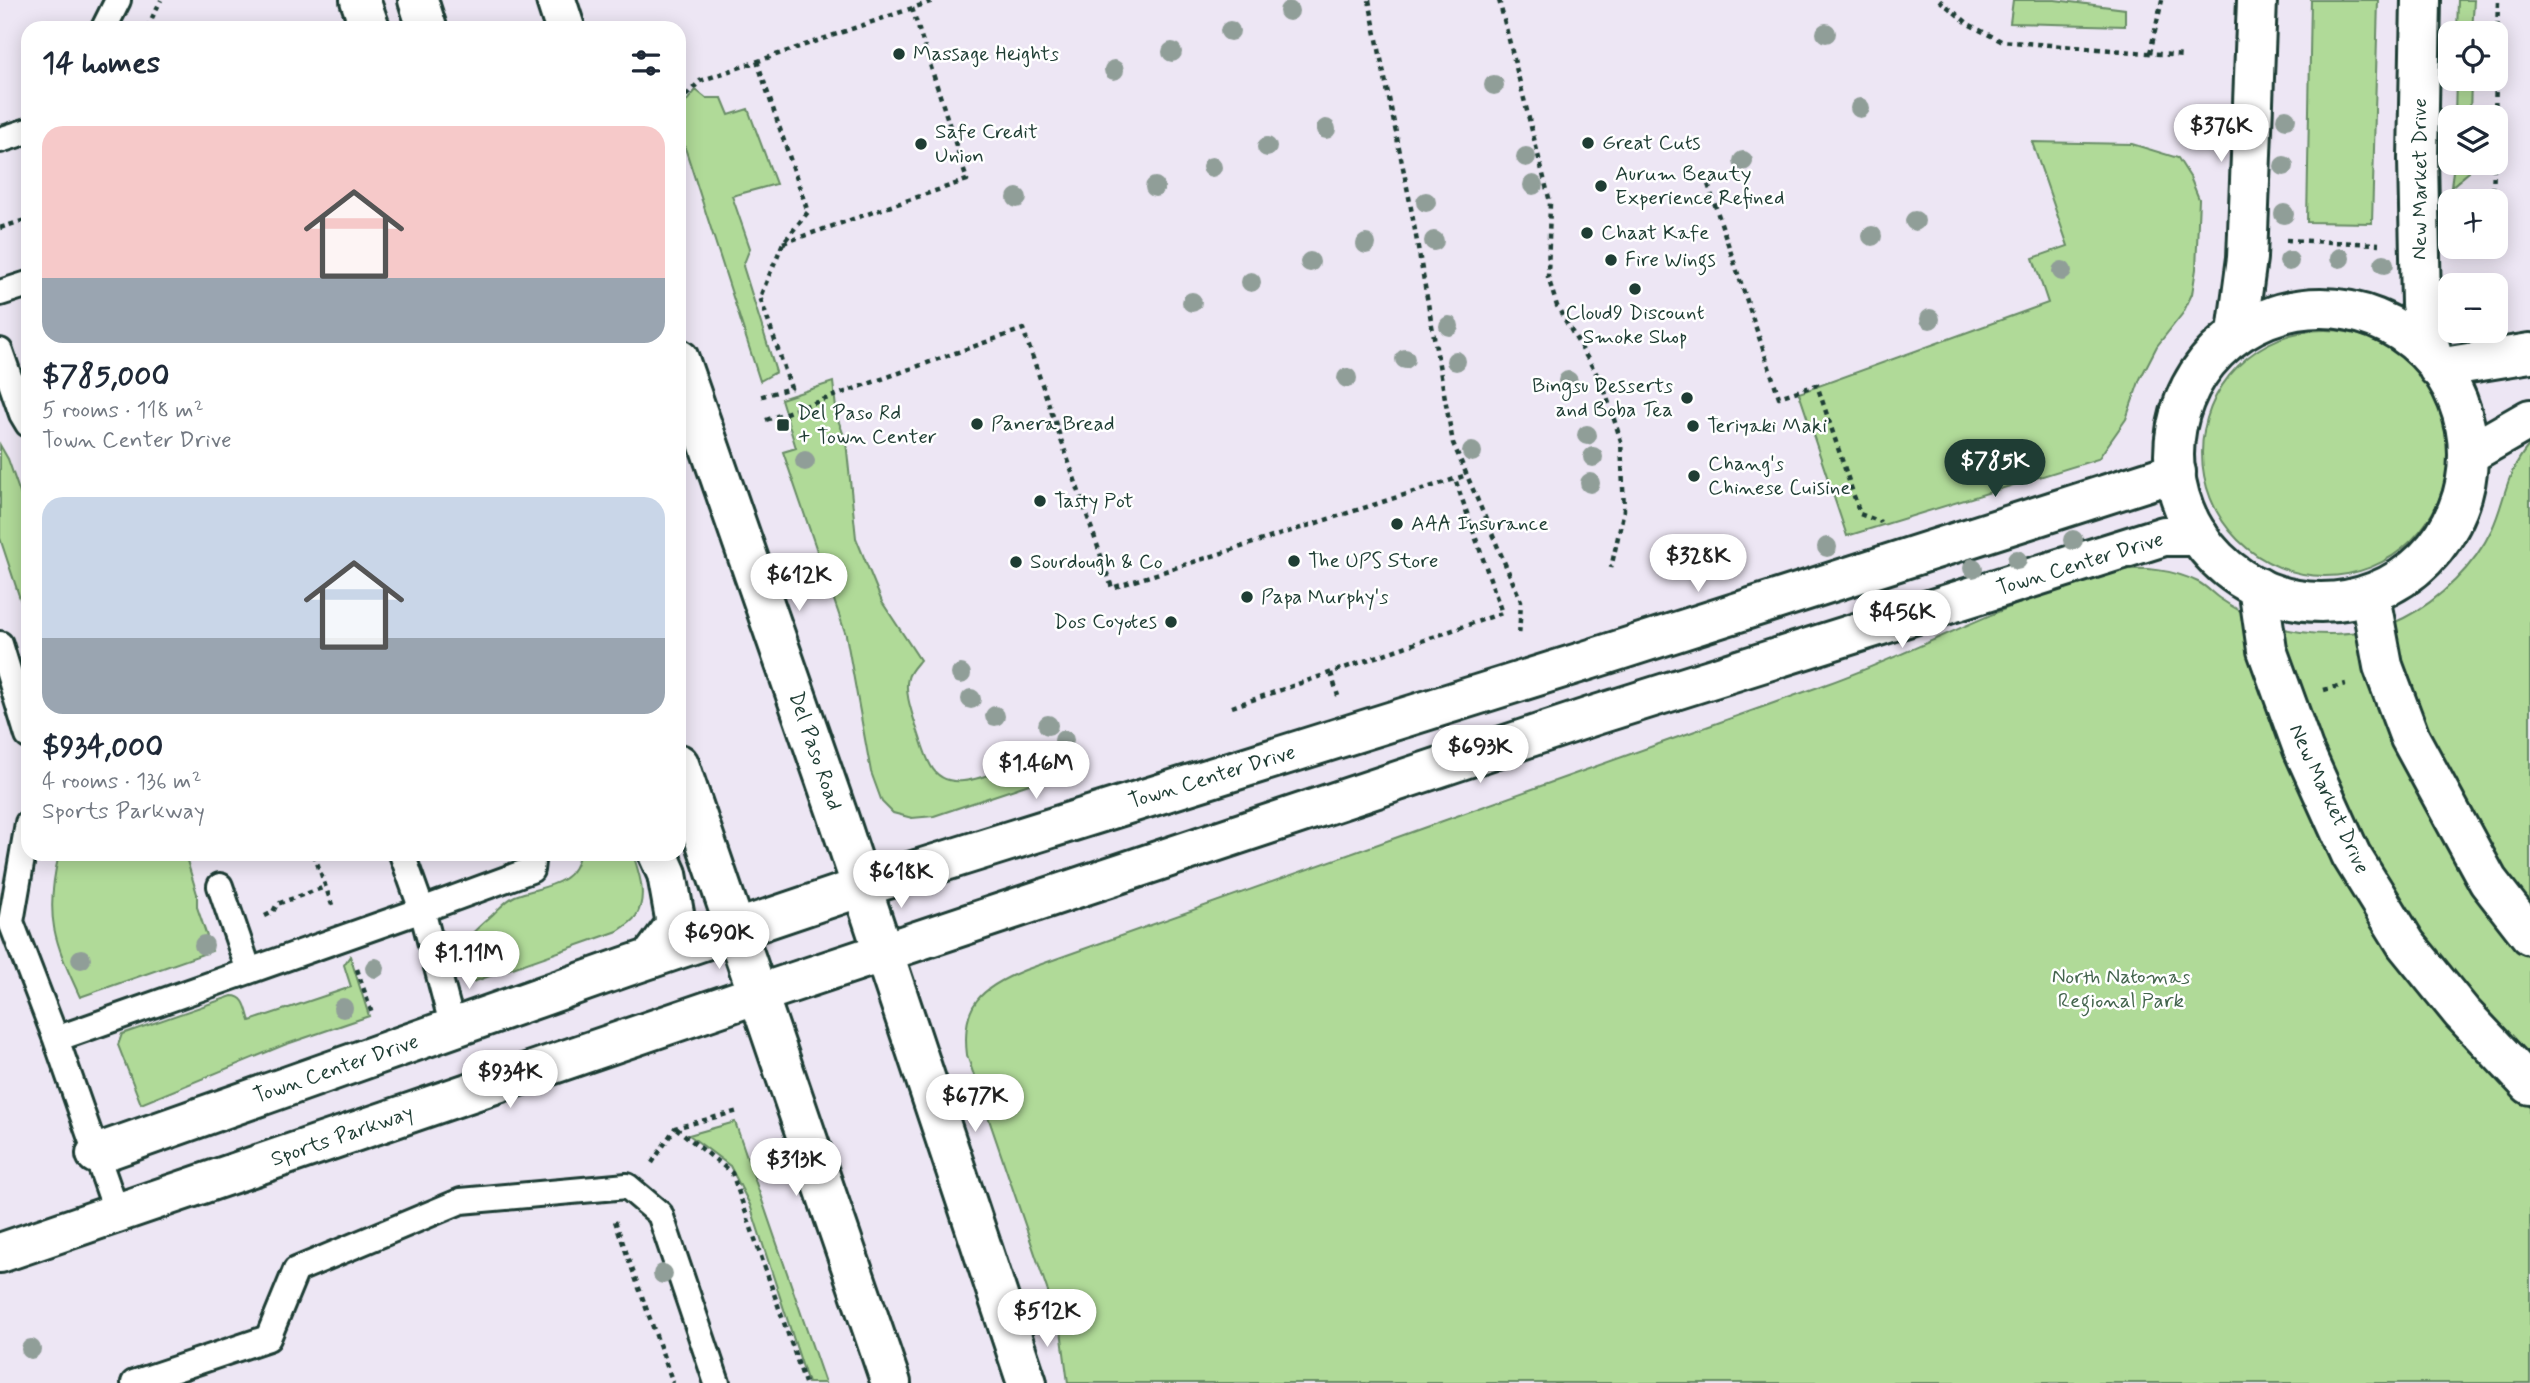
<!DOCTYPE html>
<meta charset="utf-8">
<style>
:root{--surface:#fff;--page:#f2f2f3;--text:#1f2937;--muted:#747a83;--accent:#1f3d34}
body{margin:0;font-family:Mynerve,sans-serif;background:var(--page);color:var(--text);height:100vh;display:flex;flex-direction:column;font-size:26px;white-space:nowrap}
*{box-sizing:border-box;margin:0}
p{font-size:23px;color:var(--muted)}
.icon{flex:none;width:38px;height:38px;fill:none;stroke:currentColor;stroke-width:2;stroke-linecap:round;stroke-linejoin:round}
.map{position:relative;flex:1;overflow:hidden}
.side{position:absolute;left:21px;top:21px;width:665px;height:840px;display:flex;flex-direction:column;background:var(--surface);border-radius:21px;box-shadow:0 4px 18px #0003}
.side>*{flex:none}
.fabs{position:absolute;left:2438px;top:21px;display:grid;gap:14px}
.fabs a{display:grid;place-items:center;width:70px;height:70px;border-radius:14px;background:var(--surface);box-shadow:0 4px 18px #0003;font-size:35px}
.price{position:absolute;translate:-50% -60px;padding:0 16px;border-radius:24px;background:#fff;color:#222;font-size:23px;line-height:46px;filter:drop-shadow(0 2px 4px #0008)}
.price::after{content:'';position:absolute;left:50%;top:42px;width:21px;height:16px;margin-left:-10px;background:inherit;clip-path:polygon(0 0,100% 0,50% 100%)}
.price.current{background:var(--accent);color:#fff}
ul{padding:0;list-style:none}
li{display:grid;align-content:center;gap:14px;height:371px;padding:0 21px}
li span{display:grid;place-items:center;height:217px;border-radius:21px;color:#555}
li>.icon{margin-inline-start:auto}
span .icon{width:126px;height:126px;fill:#fffc;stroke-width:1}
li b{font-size:30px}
h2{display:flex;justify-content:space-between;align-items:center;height:84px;padding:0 21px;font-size:30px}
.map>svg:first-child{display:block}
.green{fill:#b0da98;stroke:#688c66;stroke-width:2}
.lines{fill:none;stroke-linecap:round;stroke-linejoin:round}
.lane-casing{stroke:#1f3d34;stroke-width:30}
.street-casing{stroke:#1f3d34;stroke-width:44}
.secondary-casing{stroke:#1f3d34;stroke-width:44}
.path{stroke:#1f3d34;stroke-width:4.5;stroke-dasharray:5 5;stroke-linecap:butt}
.lane{stroke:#fff;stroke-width:24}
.street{stroke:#fff;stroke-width:38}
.secondary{stroke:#fff;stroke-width:38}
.tree{fill:#909e98}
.poi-dot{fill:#1f3d34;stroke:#fff;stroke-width:2.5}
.labels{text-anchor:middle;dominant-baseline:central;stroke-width:5;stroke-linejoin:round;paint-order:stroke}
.poi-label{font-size:21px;fill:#1f3d34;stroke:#fff;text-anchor:start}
.street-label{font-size:21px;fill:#1f3d34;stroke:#fff}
.park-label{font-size:21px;fill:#43644d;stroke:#fff}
</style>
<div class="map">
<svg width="2530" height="1383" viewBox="0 0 2530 1383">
<rect width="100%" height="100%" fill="#ede6f4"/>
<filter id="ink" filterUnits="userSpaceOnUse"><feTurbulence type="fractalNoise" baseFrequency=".0143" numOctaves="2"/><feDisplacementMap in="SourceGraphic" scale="14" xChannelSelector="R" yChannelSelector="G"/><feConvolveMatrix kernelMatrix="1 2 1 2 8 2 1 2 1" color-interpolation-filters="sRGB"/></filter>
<g filter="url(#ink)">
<path class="green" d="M2013,0h42l70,9v17l-115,-3z
M2311,0h67l-6,223 -65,-1z
M2458,0h16l-2,33h-15z
M2456,79h15l-1,38h-15z
M696,90l10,8h16l7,17 19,-6 28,75 -44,12 18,52 -7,18 33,106 -16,9 -81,-252v-19z
M2032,142l100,2 46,14 12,19 9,22 -3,70 -4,25 -9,19 -26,33 -17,33 -14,40 -28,40 -251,77 -48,-143 249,-90 -15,-45 35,-12z
M2454,163h15v9l-18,15z
M2202 453a123 123 0 1 1 246 0a123 123 0 1 1-246 0Z
M833,382l4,35 9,24 10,97 26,64 38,58c-4,5 -11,12 -12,18 -4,13 4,35 8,48 5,13 8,28 15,40 21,38 82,-7 114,-8l7,6 4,11 -122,41 -22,2 -19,-5 -11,-11 -11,-30 -25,-137 -63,-183 13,-4 -15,-49z
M2530,444v939h-1462l-7,-53 -94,-275c-6,-50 13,-67 58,-85 266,-95 533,-190 799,-285 82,-29 160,-72 243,-99 16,-5 33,-12 49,-15 27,-5 58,-1 82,11 8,4 14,11 21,16 13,9 30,18 44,24 42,17 101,16 141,-4 36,-18 71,-53 88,-89 15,-33 12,-54 38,-85z
M0,445l8,14 20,57v107l-28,-85z
M59,854h126l12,40v13l15,44 -132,46c-26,-56 -36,-80 -21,-143z
M579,854h54c6,20 15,42 3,62 -4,6 -12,11 -18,15l-145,51c-13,-37 -12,-40 17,-65 8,-7 16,-17 25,-21 25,-10 60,-9 64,-42z
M350,956l19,60 -85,29 -143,59 -23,-59 4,-11 110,-38c14,0 14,14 18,25l101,-34 -7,-22z
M735,1122l90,261h-17l-58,-178 -20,-39 -41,-31z"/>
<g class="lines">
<defs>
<path id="lane" d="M104,28l14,-28
M0,140l28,-9
M0,293l28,-9
M0,351l22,63 6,10
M0,644l28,92
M28,823l-17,99 45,117 61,174
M220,886l29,85
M453,1028l-31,-118 109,-40 2,-16
M56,1039l366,-129 -20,-56
M134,1383l134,-45 28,-68 165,-69 166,-15 33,28 57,169"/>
<path id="street" d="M2438,368l92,-15
M2469,454l61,-35
M2258,587l9,63 36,99 48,106 55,89 56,69 68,72
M2370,596l13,70 27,72 78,143 42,54
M96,1154l529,-187 237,-80 720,-225 594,-190
M0,1253l758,-259 838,-279 568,-179h35"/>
<path id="secondary" d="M360,0l10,28
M418,0l9,28
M556,0l9,28
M2421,0l-3,159 3,145 11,52
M2174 455a147 147 0 1 1 294 0a147 147 0 1 1-294 0Z
M2237,333l10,-75 10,-258
M679,359l158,454 190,570
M679,764l212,619
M651,958l25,-34 -9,-50 -9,-20"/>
</defs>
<use href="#lane" class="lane-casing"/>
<use href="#street" class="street-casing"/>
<use href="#secondary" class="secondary-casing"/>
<path class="path" d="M1369,0l40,197 44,246 68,158 -2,37
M1499,0l51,202 -2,75 9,29 46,79 18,56 3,69 -13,58
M1939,0l31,25 31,16 183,15
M147,28l14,-28
M2150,53l12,-53
M757,61l51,151 -25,31 -23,54 31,91 -32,9
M679,103l21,-22 236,-81
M2495,117l3,-117
M1705,175l74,222 38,-12 43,129 21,8
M2493,201l1,-38
M0,228l28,-9
M2286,240l93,4
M783,243l184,-63 -55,-172
M766,420l257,-91 89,259 355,-113
M1331,673l7,23
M2324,690l22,-6
M1232,707l270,-94 -47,-134
M314,854l18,51
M265,916l8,-4 4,-8 48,-17
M357,969l15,45
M676,1128l56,45 73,210
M652,1163l23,-35 63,-17
M615,1221l58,162"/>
<use href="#lane" class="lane"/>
<use href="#street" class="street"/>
<use href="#secondary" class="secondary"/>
</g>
<g class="tree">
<circle cx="1289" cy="11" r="10"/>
<circle cx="1230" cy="31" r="10"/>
<circle cx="1826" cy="33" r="10"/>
<circle cx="1172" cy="52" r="10"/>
<circle cx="1114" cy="70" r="10"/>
<circle cx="1494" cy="85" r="10"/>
<circle cx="1860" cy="108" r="10"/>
<circle cx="2286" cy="119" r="10"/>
<circle cx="1326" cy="129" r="10"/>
<circle cx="1267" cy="147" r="10"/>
<circle cx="1526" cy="157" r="10"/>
<circle cx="1743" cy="161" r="10"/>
<circle cx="2284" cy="166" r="10"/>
<circle cx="1212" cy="167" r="10"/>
<circle cx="1533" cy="185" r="10"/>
<circle cx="1155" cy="187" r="10"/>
<circle cx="1017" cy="198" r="10"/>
<circle cx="1426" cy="202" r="10"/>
<circle cx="2284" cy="214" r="10"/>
<circle cx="1915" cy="221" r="10"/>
<circle cx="1872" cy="236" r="10"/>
<circle cx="1434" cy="241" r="10"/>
<circle cx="1366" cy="244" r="10"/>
<circle cx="2340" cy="258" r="10"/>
<circle cx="2289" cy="261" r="10"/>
<circle cx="1310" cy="262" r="10"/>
<circle cx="2384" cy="264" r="10"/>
<circle cx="2062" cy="271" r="10"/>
<circle cx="1251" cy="282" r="10"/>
<circle cx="1192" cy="302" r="10"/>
<circle cx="1930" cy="319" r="10"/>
<circle cx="1449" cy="326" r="10"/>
<circle cx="1405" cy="359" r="10"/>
<circle cx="1456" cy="361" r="10"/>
<circle cx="1347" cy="378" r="10"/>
<circle cx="1568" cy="381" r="10"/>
<circle cx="1587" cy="435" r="10"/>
<circle cx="1472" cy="452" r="10"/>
<circle cx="1593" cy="457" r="10"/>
<circle cx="805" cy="461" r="10"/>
<circle cx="1590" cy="483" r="10"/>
<circle cx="2073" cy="540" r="10"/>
<circle cx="1827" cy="547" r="10"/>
<circle cx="2017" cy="560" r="10"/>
<circle cx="1973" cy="568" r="10"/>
<circle cx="961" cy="674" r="10"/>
<circle cx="971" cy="699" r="10"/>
<circle cx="995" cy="716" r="10"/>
<circle cx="1048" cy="725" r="10"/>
<circle cx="1064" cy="740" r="10"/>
<circle cx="204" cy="945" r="10"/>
<circle cx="81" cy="959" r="10"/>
<circle cx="375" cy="968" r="10"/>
<circle cx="343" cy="1008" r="10"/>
<circle cx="663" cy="1274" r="10"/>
<circle cx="31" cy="1349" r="10"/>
</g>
</g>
<g class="poi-dot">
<circle cx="899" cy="54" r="7"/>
<circle cx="1588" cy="143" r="7"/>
<circle cx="921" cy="144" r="7"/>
<circle cx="1601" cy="186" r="7"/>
<circle cx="1587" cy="233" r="7"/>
<circle cx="1611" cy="260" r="7"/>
<circle cx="1635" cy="289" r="7"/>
<circle cx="1687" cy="398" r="7"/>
<circle cx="977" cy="424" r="7"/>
<rect x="776" y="418" width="14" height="14" rx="3.5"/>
<circle cx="1693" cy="426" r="7"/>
<circle cx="1694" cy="476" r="7"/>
<circle cx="1040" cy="501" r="7"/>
<circle cx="1397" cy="524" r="7"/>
<circle cx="1294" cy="561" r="7"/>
<circle cx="1016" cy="562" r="7"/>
<circle cx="1247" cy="597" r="7"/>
<circle cx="1171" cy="622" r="7"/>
</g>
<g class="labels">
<g class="poi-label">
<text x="913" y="54">Massage Heights</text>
<text x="935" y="132">Safe Credit<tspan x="935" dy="24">Union</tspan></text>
<text x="1602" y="143">Great Cuts</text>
<text x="1615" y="174">Aurum Beauty<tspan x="1615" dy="24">Experience Refined</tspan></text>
<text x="1601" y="233">Chaat Kafe</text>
<text x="1625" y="260">Fire Wings</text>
<text x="1635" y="313" text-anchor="middle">Cloud9 Discount<tspan x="1635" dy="24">Smoke Shop</tspan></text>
<text x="1673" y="386" text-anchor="end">Bingsu Desserts<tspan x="1673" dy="24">and Boba Tea</tspan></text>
<text x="797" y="413">Del Paso Rd<tspan x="797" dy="24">+ Town Center</tspan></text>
<text x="991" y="424">Panera Bread</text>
<text x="1707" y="426">Teriyaki Maki</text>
<text x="1708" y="464">Chang's<tspan x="1708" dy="24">Chinese Cuisine</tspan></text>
<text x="1054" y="501">Tasty Pot</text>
<text x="1411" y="524">AAA Insurance</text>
<text x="1308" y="561">The UPS Store</text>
<text x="1030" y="562">Sourdough &amp; Co</text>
<text x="1261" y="597">Papa Murphy's</text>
<text x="1157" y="622" text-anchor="end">Dos Coyotes</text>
</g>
<g class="street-label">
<text transform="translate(2420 179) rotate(-90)">New Market Drive</text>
<text transform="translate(2080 564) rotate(-17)">Town Center Drive</text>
<text transform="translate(815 751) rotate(71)">Del Paso Road</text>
<text transform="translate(1212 777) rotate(-17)">Town Center Drive</text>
<text transform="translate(2329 799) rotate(65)">New Market Drive</text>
<text transform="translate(336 1069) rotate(-19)">Town Center Drive</text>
<text transform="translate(342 1136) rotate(-19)">Sports Parkway</text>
</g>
<g class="park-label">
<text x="2121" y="977">North Natomas<tspan x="2121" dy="24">Regional Park</tspan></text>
</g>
</g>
</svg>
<div class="fabs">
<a><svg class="icon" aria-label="locate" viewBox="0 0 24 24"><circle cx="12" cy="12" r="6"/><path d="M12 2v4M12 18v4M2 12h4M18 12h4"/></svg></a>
<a><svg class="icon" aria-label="layers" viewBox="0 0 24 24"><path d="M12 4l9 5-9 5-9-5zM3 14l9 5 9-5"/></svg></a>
<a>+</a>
<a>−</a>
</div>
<b class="price" style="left:2221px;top:164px">$376K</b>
<b class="price current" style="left:1995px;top:499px">$785K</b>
<b class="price" style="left:1698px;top:594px">$328K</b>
<b class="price" style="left:799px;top:613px">$612K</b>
<b class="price" style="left:1902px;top:650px">$456K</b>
<b class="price" style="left:1480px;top:785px">$693K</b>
<b class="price" style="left:1036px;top:801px">$1.46M</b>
<b class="price" style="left:901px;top:910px">$618K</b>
<b class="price" style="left:719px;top:971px">$690K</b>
<b class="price" style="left:469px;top:991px">$1.11M</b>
<b class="price" style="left:510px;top:1110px">$934K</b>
<b class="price" style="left:975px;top:1134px">$677K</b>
<b class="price" style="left:796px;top:1198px">$313K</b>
<b class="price" style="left:1047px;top:1349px">$512K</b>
<section class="side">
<h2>14 homes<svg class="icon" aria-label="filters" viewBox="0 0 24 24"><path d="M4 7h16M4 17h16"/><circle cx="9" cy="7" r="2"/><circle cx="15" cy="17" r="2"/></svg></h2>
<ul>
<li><span style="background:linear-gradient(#f6c9c9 70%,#9aa5b1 0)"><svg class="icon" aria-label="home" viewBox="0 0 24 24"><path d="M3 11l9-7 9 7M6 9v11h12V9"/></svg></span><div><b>$785,000</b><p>5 rooms · 118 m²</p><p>Town Center Drive</p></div></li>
<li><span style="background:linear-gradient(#c9d6e8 65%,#9aa5b1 0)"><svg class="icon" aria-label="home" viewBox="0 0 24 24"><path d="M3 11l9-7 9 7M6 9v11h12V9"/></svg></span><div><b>$934,000</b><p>4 rooms · 136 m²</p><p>Sports Parkway</p></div></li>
</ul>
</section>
</div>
